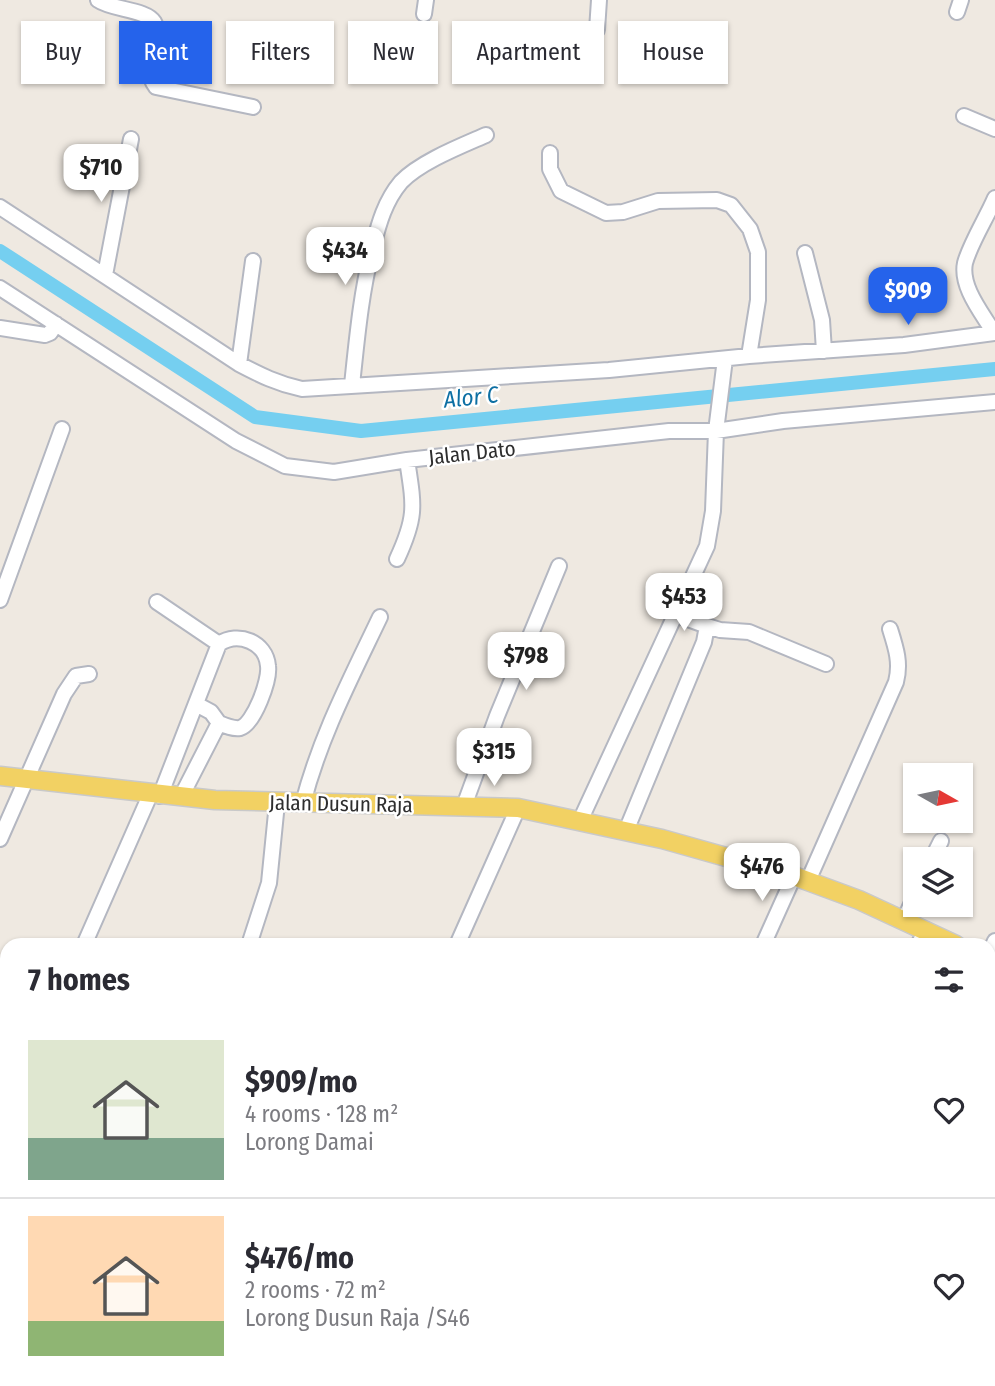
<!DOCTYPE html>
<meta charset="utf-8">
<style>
:root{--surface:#fff;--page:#f7f7f7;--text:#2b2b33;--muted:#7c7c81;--line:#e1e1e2;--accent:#2563eb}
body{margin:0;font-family:"Fira Sans Condensed",sans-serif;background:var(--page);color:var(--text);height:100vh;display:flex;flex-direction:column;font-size:26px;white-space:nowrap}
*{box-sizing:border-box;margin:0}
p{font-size:23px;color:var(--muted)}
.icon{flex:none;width:38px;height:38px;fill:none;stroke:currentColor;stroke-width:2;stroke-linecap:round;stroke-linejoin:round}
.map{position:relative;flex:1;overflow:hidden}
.side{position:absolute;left:0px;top:938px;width:996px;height:448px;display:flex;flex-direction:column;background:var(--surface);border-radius:21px 21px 0 0;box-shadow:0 2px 5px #0004}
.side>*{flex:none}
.top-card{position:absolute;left:21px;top:21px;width:954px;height:63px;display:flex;gap:14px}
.needle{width:46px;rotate:99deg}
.controls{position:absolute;left:903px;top:763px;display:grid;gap:14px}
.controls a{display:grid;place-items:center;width:70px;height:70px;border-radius:0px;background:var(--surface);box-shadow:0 2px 5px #0004;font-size:35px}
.price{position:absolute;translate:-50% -60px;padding:0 16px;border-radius:14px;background:#fff;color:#222;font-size:23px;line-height:46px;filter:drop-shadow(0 2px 4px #0008)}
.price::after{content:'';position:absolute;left:50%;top:42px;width:21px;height:16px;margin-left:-10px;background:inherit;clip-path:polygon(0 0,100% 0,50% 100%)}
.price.on{background:var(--accent);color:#fff}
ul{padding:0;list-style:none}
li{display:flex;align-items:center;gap:21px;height:175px;padding:0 28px}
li+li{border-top:2px solid var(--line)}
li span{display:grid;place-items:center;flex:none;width:196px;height:140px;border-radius:0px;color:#555}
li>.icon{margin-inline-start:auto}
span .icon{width:84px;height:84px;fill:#fffc;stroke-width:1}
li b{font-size:30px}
h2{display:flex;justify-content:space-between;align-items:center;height:84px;padding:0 28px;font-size:30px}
.pill{padding:0 24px;border-radius:0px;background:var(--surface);box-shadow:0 2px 5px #0004;font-size:24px;line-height:63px}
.pill.on{background:var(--accent);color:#fff}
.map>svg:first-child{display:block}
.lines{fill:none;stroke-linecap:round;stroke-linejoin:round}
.canal{stroke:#75cff0;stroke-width:14}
.minor-casing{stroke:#b4b7c1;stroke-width:18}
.major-casing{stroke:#c9c9c9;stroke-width:21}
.minor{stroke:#fff;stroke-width:14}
.major{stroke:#f2d163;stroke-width:18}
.labels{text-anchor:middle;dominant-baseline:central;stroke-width:5;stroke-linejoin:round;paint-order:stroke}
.street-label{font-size:21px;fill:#2e2e2e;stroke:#fff}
.water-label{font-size:23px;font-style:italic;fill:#0d6fa3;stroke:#fff}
</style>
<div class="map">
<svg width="995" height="1386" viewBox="0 0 995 1386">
<rect width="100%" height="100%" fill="#efe9e1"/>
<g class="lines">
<path class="canal" d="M0,251l255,166 106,14 634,-62
M0,1208l7,2
M500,1379l10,7"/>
<defs>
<path id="minor" d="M98,0c14,10 48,9 56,22 10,17 -15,44 2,65l97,20
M957,12l4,-12
M424,14l2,-14
M597,30l2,-30
M964,116l31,13
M550,153v16l11,22 45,22 17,-1 35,-11 59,-1 14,5 19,24 8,23v48l-9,56
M0,207l239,157c21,11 39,20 63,25l307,-19 140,-14 155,-11 91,-12
M805,253l17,67 2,31
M105,275l26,-136
M0,288l236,153 49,25 49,6 73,-12 262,-29h47l67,-10 212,-19
M0,328l45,7 5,-2 6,-9
M994,333c-11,-19 -34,-46 -29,-70 5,-19 22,-46 30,-65
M239,364l14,-103
M352,385c5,-47 9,-93 21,-139 6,-23 12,-45 28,-64 19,-20 60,-36 85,-47
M397,559c20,-43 17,-53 10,-99
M0,600l62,-171
M157,602l62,42
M707,626l13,4 29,2 77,32
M196,704l15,8 8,11
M160,796l59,-152c19,-13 47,-2 49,22 2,14 -14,58 -28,62 -7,1 -14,-2 -21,-5l-38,74
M303,803c17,-66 48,-125 77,-186
M464,806l33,-90 62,-150
M580,821l127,-275 6,-35 3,-80 9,-72
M626,831l78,-189 3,-16 -33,-12
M0,839l64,-145 12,-18 13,-2
M932,859l9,-18
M808,881l88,-199c5,-19 0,-34 -6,-53
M904,920l11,-24
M84,945l66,-150
M249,945l20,-62 8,-80
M457,945l61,-137
M763,945l31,-69
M918,945l8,-15
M989,954l6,-13
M989,1086l6,-12
M0,1190l7,2
M989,1256l6,4
M0,1257l7,2
M556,1379l11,7
M870,1386l5,-7"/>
<path id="major" d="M0,776l215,24 303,8 144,31 132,37 65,24 97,45
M989,962l6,3"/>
</defs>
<use href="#minor" class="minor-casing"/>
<use href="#major" class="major-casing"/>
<use href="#minor" class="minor"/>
<use href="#major" class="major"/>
</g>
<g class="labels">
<g class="street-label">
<text transform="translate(472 453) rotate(-6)">Jalan Dato</text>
<text transform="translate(341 804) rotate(1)">Jalan Dusun Raja</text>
</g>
<g class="water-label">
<text transform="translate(471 397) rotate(-6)">Alor C</text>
</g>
</g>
</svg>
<div class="controls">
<a><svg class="needle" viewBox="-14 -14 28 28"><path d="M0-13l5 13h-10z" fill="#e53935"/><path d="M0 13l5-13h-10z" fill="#7c7c81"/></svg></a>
<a><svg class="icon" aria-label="layers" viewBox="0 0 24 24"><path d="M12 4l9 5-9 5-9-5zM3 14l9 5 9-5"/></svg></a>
</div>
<b class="price" style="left:101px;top:204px">$710</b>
<b class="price" style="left:345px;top:287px">$434</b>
<b class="price on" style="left:908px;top:327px">$909</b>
<b class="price" style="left:684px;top:633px">$453</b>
<b class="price" style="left:526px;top:692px">$798</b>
<b class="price" style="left:494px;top:788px">$315</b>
<b class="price" style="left:762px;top:903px">$476</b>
<div class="top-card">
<a class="pill">Buy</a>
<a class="pill on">Rent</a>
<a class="pill">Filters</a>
<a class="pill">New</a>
<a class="pill">Apartment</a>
<a class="pill">House</a>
</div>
<section class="side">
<h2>7 homes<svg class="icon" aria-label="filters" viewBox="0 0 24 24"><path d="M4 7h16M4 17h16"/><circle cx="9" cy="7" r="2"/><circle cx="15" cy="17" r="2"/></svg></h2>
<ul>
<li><span style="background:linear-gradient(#dfe7d0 70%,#7fa58c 0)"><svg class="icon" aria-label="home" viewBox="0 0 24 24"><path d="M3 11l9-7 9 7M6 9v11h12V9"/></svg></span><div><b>$909/mo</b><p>4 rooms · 128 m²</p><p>Lorong Damai</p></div><svg class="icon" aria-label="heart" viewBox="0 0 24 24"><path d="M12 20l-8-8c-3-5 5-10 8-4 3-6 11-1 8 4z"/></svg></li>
<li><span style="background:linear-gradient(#ffd9b3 75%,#8fb573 0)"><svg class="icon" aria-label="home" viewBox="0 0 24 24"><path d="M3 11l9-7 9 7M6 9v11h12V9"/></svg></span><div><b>$476/mo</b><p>2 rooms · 72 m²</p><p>Lorong Dusun Raja /S46</p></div><svg class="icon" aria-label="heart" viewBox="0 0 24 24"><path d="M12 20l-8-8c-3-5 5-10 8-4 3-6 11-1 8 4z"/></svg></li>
</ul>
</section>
</div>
